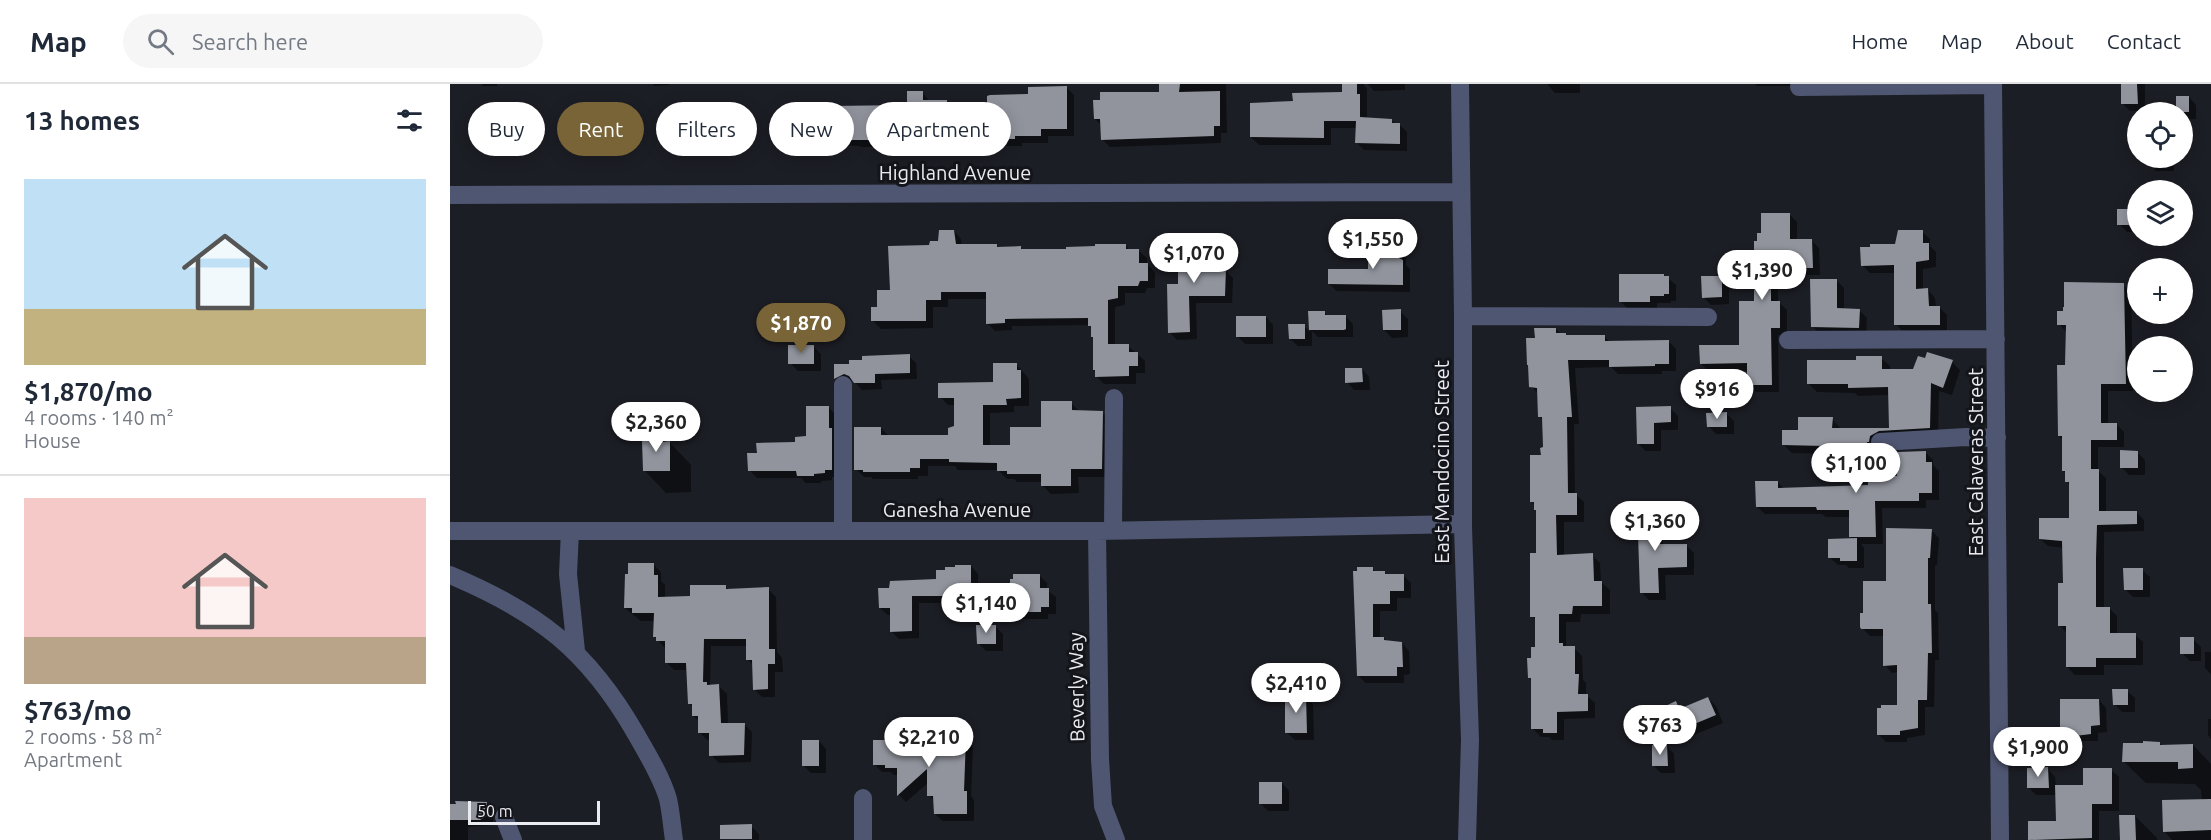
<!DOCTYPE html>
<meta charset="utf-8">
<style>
:root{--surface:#fff;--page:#f6f6f7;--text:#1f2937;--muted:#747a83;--line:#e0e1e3;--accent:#796437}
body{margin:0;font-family:Ubuntu,sans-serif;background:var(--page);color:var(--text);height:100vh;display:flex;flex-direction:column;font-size:22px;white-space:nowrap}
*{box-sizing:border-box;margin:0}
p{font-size:20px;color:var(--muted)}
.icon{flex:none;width:33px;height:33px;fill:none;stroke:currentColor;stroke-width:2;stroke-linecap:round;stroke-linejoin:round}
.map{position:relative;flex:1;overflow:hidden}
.drawer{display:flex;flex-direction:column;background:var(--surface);width:450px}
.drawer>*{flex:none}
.hud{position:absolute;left:18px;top:18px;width:570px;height:54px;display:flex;gap:12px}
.fabs{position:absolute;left:1677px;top:18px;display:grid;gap:12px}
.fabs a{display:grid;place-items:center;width:66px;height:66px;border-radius:50%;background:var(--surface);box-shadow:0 3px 15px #0003;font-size:30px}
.scale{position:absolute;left:18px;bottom:15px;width:132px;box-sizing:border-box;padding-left:6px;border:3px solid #e9ebf0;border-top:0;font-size:16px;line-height:21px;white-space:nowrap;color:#e9ebf0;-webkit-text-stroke:4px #13151b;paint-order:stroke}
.price{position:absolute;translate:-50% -51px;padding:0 14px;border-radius:21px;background:#fff;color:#222;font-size:20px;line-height:39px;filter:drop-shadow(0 2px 3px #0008)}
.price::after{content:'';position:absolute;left:50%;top:36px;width:18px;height:14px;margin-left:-9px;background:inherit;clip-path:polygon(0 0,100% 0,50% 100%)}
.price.current{background:var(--accent);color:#fff}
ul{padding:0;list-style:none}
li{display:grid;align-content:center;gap:12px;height:318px;padding:0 24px}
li+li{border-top:2px solid var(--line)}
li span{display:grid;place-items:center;height:186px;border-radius:0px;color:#555}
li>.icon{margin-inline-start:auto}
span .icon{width:108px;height:108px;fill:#fffc;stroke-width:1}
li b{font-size:26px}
h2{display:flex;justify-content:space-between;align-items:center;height:72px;padding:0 24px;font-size:26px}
.chip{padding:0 21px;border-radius:27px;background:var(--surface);box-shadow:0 3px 15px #0003;font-size:21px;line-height:54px}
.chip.current{background:var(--accent);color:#fff}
header{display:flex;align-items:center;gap:36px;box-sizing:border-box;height:84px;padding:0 30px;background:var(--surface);border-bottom:2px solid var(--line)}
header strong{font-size:28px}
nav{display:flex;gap:33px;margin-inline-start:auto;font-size:21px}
.search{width:420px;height:54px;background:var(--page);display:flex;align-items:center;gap:15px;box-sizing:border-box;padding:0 21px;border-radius:33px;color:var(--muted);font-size:22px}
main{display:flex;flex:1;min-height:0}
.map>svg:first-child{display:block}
.shadow{fill:#0007}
.building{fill:#91949d}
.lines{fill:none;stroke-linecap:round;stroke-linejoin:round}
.minor{stroke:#4f5671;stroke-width:18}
.labels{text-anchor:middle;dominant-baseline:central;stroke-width:6;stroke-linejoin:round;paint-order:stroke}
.street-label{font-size:20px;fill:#e9ebf0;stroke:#13151b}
</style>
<header>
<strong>Map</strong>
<div class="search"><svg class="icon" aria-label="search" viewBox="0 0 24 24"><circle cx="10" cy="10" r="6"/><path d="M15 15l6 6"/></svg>Search here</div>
<nav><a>Home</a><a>Map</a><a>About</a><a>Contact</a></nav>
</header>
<main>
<section class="drawer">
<h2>13 homes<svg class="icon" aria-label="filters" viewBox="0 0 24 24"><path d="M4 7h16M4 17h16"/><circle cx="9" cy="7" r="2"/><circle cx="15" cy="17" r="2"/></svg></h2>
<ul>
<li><span style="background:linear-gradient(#bfe0f5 70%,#c2b280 0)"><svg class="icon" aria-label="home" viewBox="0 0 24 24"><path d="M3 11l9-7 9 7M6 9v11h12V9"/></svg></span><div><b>$1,870/mo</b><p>4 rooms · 140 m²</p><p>House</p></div></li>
<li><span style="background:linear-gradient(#f6c9c9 75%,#b9a48a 0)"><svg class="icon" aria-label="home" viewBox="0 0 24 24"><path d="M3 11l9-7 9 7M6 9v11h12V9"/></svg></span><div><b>$763/mo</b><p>2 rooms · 58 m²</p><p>Apartment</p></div></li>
</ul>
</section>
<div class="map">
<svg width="1761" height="756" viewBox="0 0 1761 756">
<rect width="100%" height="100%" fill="#1c1e25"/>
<path class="shadow" d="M31,0h16v2h-14z
M203,0h16v1l-15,1z
M710,0h66l1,49h-6v10l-111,4 -8,-8v-13l-7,-7 65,-26z
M894,0h19l4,5v30l25,2 4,3 4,1 7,7v19l-43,-1 -7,-7v-15h-26v17h-72l-8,-8 43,-34 49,-9z
M918,0h37v6l-31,1z
M1097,0h33v9h-25z
M1305,0h40v2h-38z
M1672,0h23v27h-15l-8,-8z
M616,3l8,8v41h-26v7h-26v3l-129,-1v2h-32l-2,-1 -42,-2 -8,-8 22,-31 2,3 75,-2 14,-14 8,10 16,-1 8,8 34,1 42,-15z
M1739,13l7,8v14h-11l-3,-7h-4z
M1699,74h25v13h-18l-7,-8z
M1684,126l4,4v18h-11l-8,-8z
M1339,130l8,8v19h15l7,7 1,27h-42v27l9,8v25h-9l1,57h-23l-8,-7v-14h-39l-8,-7 39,-18 15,-44 8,-67z
M504,147l7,8 1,7 34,-1 3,3h22l2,3h17l85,-6 6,6h8l8,7v6l8,8v16h-8l-2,5h-20v12l-10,2v39h13l9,8 8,7v12h-9v11h-32l-8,-8 -2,-6v-32l-4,-13 -78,1v4l-17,1 -8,-8v-24h-39v8h-15v21l-52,1 -8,-8 5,-13 52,-62 9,-3z
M1472,148l8,7v7l6,6v15l-13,2v21h5l7,8 1,9h3l8,8v17h-44l-7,-8 -1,-51h-25l-8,-8z
M761,161l14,14v11l8,8 -1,25h-36l1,36 -20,1 -8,-8 17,-72z
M948,167l8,7v7l4,4v23l-73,-1 -8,-7 40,-13z
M1214,191l12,10v16h-5v2h-14v6h-29l-8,-8z
M1271,193l8,8v19l-18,1 -8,-8z
M1386,196l8,8v22h15l8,8 -1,17 -46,-1 -8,-8z
M1673,201l8,7 2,99h-25v33h8l8,8v15h-26v24l8,7v35l30,-1 8,8v11l-40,1v76h5l8,8v19h18l8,7v23h-39v10h-29l-8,-8v-34l-7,-7 4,-42v-36l-16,-2 -8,-7 30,-20v-34l-4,-4v-8l-3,-2v-31l-4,-4 8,-70v-33l-8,-9 5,-12z
M950,227l8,8v18l-16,1 -8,-8z
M860,228h14l4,4h17l8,8v13h-35l-6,-6v15h-14l-8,-7 14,-13 6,6z
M816,233l7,8v19h-28l-8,-8z
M1106,245l5,5 7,3 36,-1 6,6 58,-1 8,8v22h-14v3h-44l-7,-7 -36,1 4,56h-5l1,70 9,8v20h-20v34l28,-1 8,8 1,19 9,8v24h-29l-1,8h-14v26h8l8,8 1,24 3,3v12l9,8v15l-31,1v21h-12l-3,-3h-8l-8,-8 -1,-48 -3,-4 8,-29v-27l-5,-5 5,-62v-43l-5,-10 12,-52v-28l-5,-5v-22l-9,-8 6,-47z
M364,263l7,7v17h-23l-8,-8z
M459,272l7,7 1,16 -36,1 1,9 -20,1 -8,-9 -3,-1 -9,5 -7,-7 16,-12z
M1431,274l9,8v5h24l38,-9 8,8 -8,25 -13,-4 -1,45 -63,14v5l-83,-2 -9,-9 17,-12 32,-13 9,10 49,1 -1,-35 -31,1 -3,-3 -38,-1 -8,-8 48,-23z
M566,280l13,15v27h-15v6l-24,1v34l22,-1 31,-17 28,-26 8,8 23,1 8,9v56h-32l1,16 -28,1 -9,-9v-3h-25l-3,-3h-7l-9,-9h-40l-3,-4h-27v10h-10v3h-45l-2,-2h-7l-8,-8 25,-41 8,8h60l6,-9v-22h-7l-8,-8 55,-13z
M912,285l7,8 1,13h-16l-7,-8z
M378,323l8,8 3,62h-7v3l-11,1v2h-15l-5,-5h-44l-8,-8 9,-16 39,-10 11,-6z
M1188,324h32l8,8v14h-17v21h-15l-8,-7z
M1277,330l7,7v13h-18l-8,-8z
M211,349l30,32v27l-25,1 -21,-22 5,-28z
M1475,368l8,8v5l6,6v29h-13v8h-44l1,36h-22l3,4v20h-15l-3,-3h-8l-8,-7 24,-18 -3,-3v-20h-25l-4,-3h-57l-8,-7 21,-25 7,8 85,-4 28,-8z
M1687,368l8,8v15h-16l-8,-8z
M1203,423l8,7v25l3,7 22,-1 8,8v22h-29l1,25h-17l-8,-8z
M1482,447l7,7 -2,27h-2v45l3,3 1,47h-4l-1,47h-9v28l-18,3v4h-21l-8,-8 20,-28v-34l-6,1 -7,-8v-29h-15l-8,-8 3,-14 23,-32z
M203,480l8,8v9l4,4v13h27l34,-11 3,3 39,-1 8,8 1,55 5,6 1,14h-8v25h-13l-8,-8v-23l-6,-6v-14h-37l-1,40h9l8,8 1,30h16l8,8 -1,30 -32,1 -8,-8v-15h-4l-8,-8v-11l-6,-5v-9l-4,-4 -1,-33h-14l-8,-8 -1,-14 -10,-11v-16h-14l-16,-13z
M521,482l7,8v29h-59v35l-20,1 -8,-8v-16h-3l-8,-7z
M922,484l4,4h8l3,3h16l8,8v15h-14v13h-17v28l4,-1 3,4 15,1 7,8 1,23 -6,1v8h-38l-8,-7z
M1692,486l8,7v20h-17l-8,-8z
M590,492l7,7v7l9,7v17h-8v5h-36l-8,-7 7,-21z
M545,542l8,8v17h-17l-8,-8z
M1743,555l8,8v14h-11l-8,-8z
M1755,568h6v22l-6,-6z
M1677,607l8,7v14h-13l-8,-8z
M856,613l7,7 1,36h-19l-8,-7z
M1258,614l8,8 7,17 -46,19 -7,-8 5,-31 7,6z
M1649,616l7,8 1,24 -9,1v8h-28l-8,-8z
M1758,635h3v20l-3,-4z
M515,656l8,7 -2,49 3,4v21h-31l-8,-7v-12l-6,-7v-13l-23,20 -7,-7v-20h-5l-4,-3h-8l-8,-8z
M369,657l7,8v24h-15l-8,-8z
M1710,659l3,3 30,-1 18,19v76h-39l-8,-9 38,-30 -1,-11 -6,-6 -49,-1 -22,-21z
M1217,662l7,8 1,19h-14l-7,-7z
M1598,685l7,8 1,10h29l26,-17 8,7v34h-20v29h-70v-17l29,-1 -1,-27h-21l-8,-8z
M832,699l7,8v20h-21l-8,-8z
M37,719l7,8 -1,14 -25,2v13h-18v-35z
M1685,732l22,22v2h-36z
M301,742l8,8v6l-37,-2z"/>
<path class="building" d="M709,0h21l-1,8 41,-1v35h-6v10l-113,4 -1,-21h-6l-1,-19h7v-8h59z
M892,0h15v10h3v23l32,2v4h8v21l-45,-1 1,-22h-32v17l-74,-1v-34l43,-2 -1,-8 50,-1z
M1671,0h16l1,20h-17z
M617,2v43h-26v7h-26v3l-129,-1v2h-35v-1l-44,-2v-34h24v3l76,-1v-14h16v9h24v9h40v-13l3,-1 38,-1v-7z
M1726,12h13v16h-13z
M1667,125h17v16h-17z
M1311,129h29v26h22l1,29h-42v33h9v27h-9l1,57h-25v-22l-47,1 -1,-19h40v-44h15v-60h3v-8h4z
M489,146h15l2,14h41v3l24,-1v3h45v-2l29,-1v-2h31v5h13v14h9v18h-8l-2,5h-20v12l-10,2v44h21v8h9v14h-9v10l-34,1v-7h-2v-33h-2v-11h-3v-8l-83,1v4l-19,1v-32h-45v8h-15v21h-55v-14h6v-17h13l-2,-44 41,-1 1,-4h8z
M1448,146h25v13h6v17l-13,2v27l12,-1 1,18h11v19h-46v-60l-33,1 -1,-19h10v-3h25z
M734,159h27v7h7v18h8l-1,28h-36l1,36 -22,1 -1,-49h11v-25h6z
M918,165h31v9l4,2v25l-75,-1v-15h40z
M1169,190h45v2h5v18h-5v2h-14v6h-31z
M1251,192h21v21l-20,1z
M1360,195h27v29l23,1 -1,19 -48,-1z
M1614,198l60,1 2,101h-25v39h16v17h-26v29h8v42h38v13l-40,1 -1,33v49h14v26h26v25h-40v9h-30v-41h-8v-43h5l-1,-42 -23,-2v-21h30v-36h-4v-11h-3v-35h-4l-1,-71h8l1,-40h-9v-14h6v-4h1z
M951,225v21h-18l-1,-20z
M858,227h17v4h21v14l-2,1h-35z
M786,232h30v21h-30z
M838,240h17v15h-16z
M1084,244h22v5h10v2h39v6l64,-1v24h-14v2l-46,1v-7h-41l4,57h-5l1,76h9v22h-21l1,40 36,-2 1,28h8v25h-29l-1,8h-13v29h4v3h12v28h4l-1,20h10v17l-31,1v21h-14v-4h-12v-51h-3l-1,-20h4v-11h4v-30h-5v-64h6v-43h-2v-8h-4v-47h11l-1,-7 3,-1 -1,-30h-4l-1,-29 -8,-1 -1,-22h-1l-1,-27h9z
M338,261h26v19h-26z
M1477,268l26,8 -10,28 -12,-5 -1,45 -51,3 -9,5 -1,6h-2v5l-85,-2v-15h16v-13h35l-1,11h57l-1,-41 -40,1v-4h-41v-24h49v-4h26v13h31l5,-13 7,2z
M460,270v19l-35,1v9h-21l-5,-7 -5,-2 -10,5v-15h15v-4h13v-4z
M543,279h24v7h4v28l-15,1 1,6h-24v40h27v-18h31v-26h31v9l31,1 -1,58h-31v17h-30v-12h-34v-3h-10v-8l-48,-1v-3h-29v9h-10v4h-47v-2h-9v-43h27v8h67v-7l6,-2v-28h-16v-15l55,-1z
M895,284h17l1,14 -18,1z
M356,322h23v22h3v42h-7v3l-11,1v2h-17l-1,-5h-48l-1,-18h10l-1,-10 39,-1v-5l11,-1z
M1221,322v16l-17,1v21h-17l-1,-37z
M1277,328v15h-20l-1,-14z
M211,347v11l9,-1v30h-27l-1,-30h6v-9z
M1670,366l18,1v17h-18z
M1476,367v11h6v31h-13v8h-44l1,36h-27v-27h-32l-1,-3h-60l-1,-26h23v7l90,-3v-4h12l2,-5h15l1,-24z
M1187,421h17v27h3v12h30v23l-29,1 1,25h-19z
M1436,444l46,1 -2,29h-2v46h3l1,49h-4l-1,47h-9v28l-18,3v4h-23v-27h4v-3h16v-40l-14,1v-37h-22l-1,-2v-14h3v-32h23z
M1407,454v23h-17v-3h-12v-19z
M178,479h26v12h4v22l32,-1v-11h36v4l43,-2v62h6v15h-7v25l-15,1 -1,-30h-6v-21h-42l-1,43h4v3l12,-1 2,39h24l-1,32 -35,1v-23h-11v-17h-6v-12h-4l-2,-41h-21v-22h-9v-4h-3l1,-24h-22v-5h-8l1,-34h3z
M505,481h16v31h-59v35l-22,1v-24h-11l-1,-20h11l1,-7 46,-2v-9h9v-3h10z
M907,483h16v4h12v3h19v17h-14v13h-17v33h11v3l18,2 1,25h-6v9h-40l-4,-105h4z
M1673,484h20v22h-19z
M563,490h27v14h9v19h-8v5h-38v-22h7v-11h3z
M526,541h20v19h-19z
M1730,553h14v17h-14z
M1662,605h16v16h-15z
M835,611h21l1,38h-22z
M1258,613l8,18 -48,20 -7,-18 3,-2 -3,-7 15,-7 3,8z
M1610,615h39l1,26 -9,1v8l-16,2v-2h-15z
M441,654h75l-2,53h3v23h-33l-1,-18h-6v-27l-30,27v-28h-12v-3h-12v-25h18z
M352,656h17v26h-17z
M1693,657l17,1v3l33,-1v24l-15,1v-7h-56l1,-19h20z
M1202,661h15l1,21h-16z
M1598,683l1,21h-22v-20z
M1633,684h29v36h-20v34l-64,2v-19h28l-1,-36h28z
M809,698h23v22h-23z
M1761,715v31l-48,2 -1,-32z
M5,717l32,1v14l-7,4h-30v-16h6z
M1669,731h16l1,25h-16z
M302,740v15h-32v-14z"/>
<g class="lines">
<path class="minor" d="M1010,0l3,232v211l7,213 -3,100
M1543,0l7,756
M1349,3l194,-2
M0,111l1010,-3
M1013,232l245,1
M1338,256l208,-1
M393,301v146
M1430,358l86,-5 31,1
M663,445l1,-131
M0,447h647l366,-7
M120,447l-2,43 8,77
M647,447l3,228 3,47 13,34
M0,491c88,37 138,75 186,159 11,19 26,44 32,65 3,13 4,28 6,41
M54,733l9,23
M413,756v-42"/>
</g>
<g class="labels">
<g class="street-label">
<text x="505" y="88">Highland Avenue</text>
<text transform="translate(991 378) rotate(-90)">East Mendocino Street</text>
<text transform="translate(1525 378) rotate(-90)">East Calaveras Street</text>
<text x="507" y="425">Ganesha Avenue</text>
<text transform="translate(626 603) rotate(-91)">Beverly Way</text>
</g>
</g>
</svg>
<div class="fabs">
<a><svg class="icon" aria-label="locate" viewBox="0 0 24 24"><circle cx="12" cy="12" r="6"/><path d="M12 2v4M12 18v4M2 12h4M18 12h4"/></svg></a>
<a><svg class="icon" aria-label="layers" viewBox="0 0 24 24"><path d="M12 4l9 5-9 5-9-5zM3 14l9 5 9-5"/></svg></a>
<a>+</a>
<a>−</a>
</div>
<div class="scale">50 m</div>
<b class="price" style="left:923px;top:186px">$1,550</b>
<b class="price" style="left:744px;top:200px">$1,070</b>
<b class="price" style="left:1312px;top:217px">$1,390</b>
<b class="price current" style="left:351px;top:270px">$1,870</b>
<b class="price" style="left:1267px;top:336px">$916</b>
<b class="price" style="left:206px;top:369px">$2,360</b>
<b class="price" style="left:1406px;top:410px">$1,100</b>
<b class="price" style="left:1205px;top:468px">$1,360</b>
<b class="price" style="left:536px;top:550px">$1,140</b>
<b class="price" style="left:846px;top:630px">$2,410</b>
<b class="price" style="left:1210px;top:672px">$763</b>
<b class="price" style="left:479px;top:684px">$2,210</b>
<b class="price" style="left:1588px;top:694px">$1,900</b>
<div class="hud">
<a class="chip">Buy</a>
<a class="chip current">Rent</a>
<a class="chip">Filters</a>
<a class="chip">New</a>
<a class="chip">Apartment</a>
</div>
</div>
</main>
